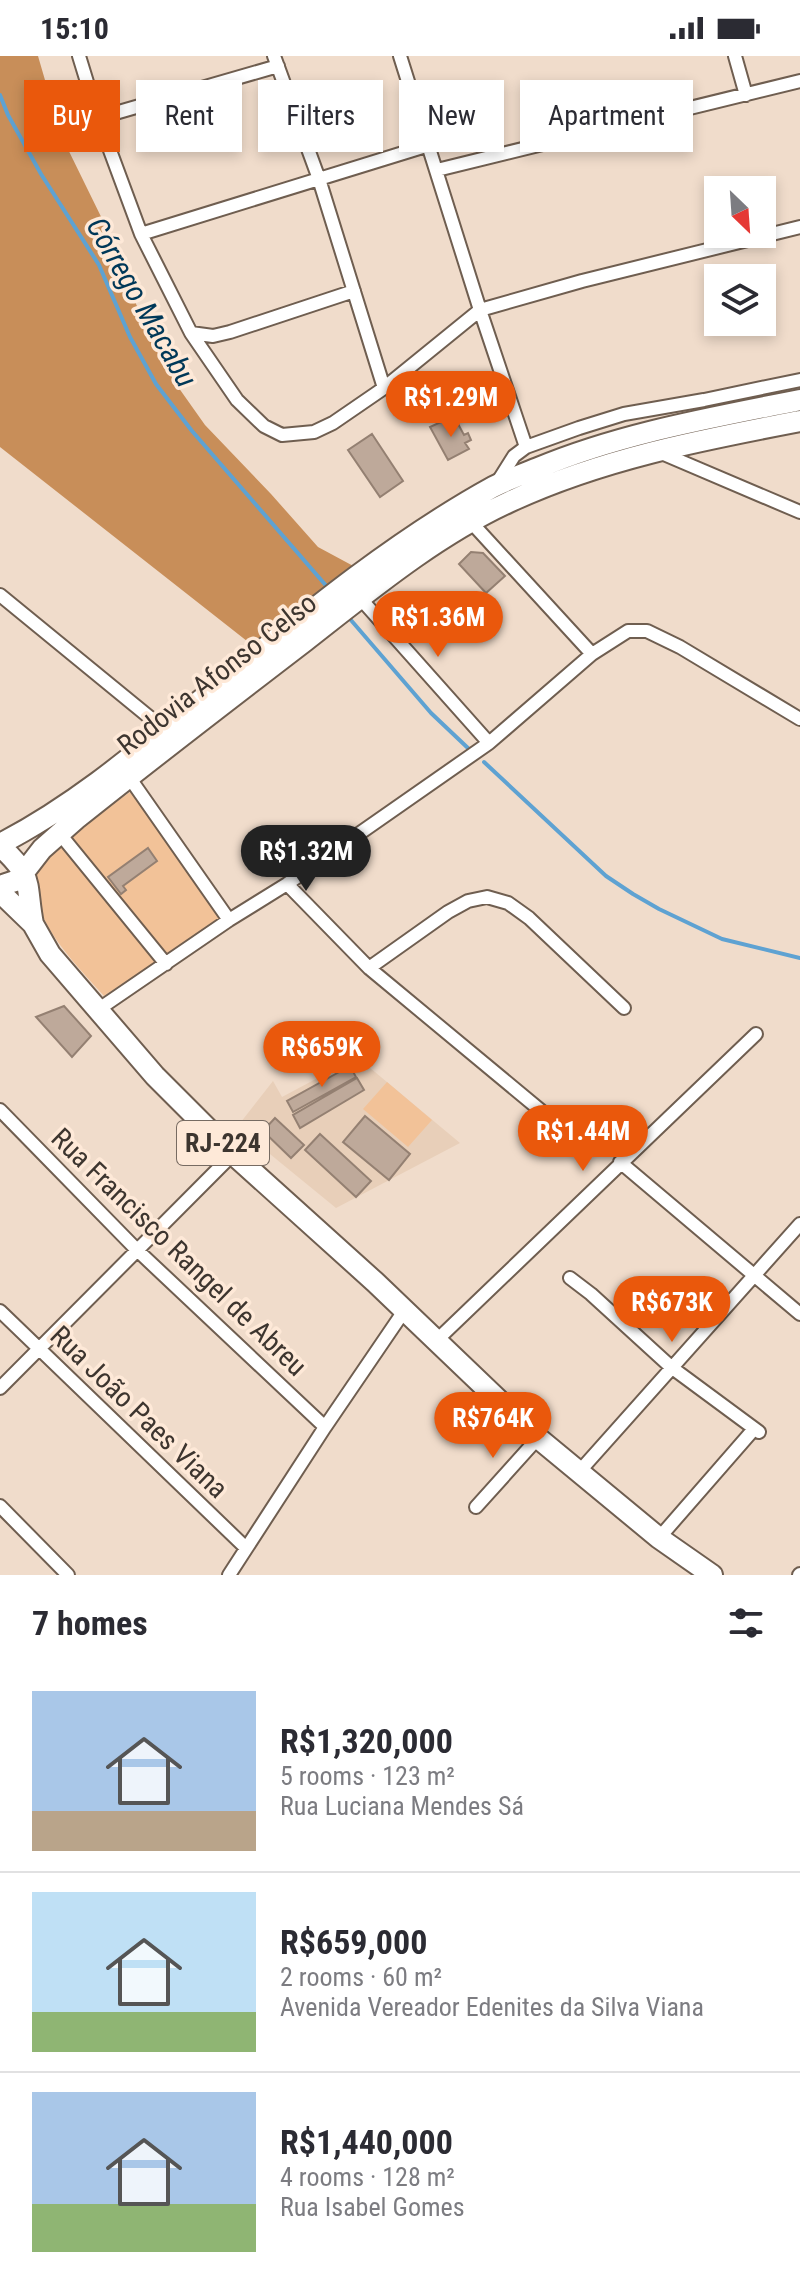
<!DOCTYPE html>
<meta charset="utf-8">
<style>
:root{--surface:#fff;--page:#f7f7f7;--text:#2b2b33;--muted:#7c7c81;--line:#e1e1e2;--accent:#ea580c}
body{margin:0;font-family:"Roboto Condensed",sans-serif;background:var(--page);color:var(--text);height:100vh;display:flex;flex-direction:column;font-size:30px;white-space:nowrap}
*{box-sizing:border-box;margin:0}
p{font-size:26px;color:var(--muted)}
.icon{flex:none;width:44px;height:44px;fill:none;stroke:currentColor;stroke-width:2;stroke-linecap:round;stroke-linejoin:round}
.map{position:relative;height:1519px;overflow:hidden}
.details{display:flex;flex-direction:column;background:var(--surface);flex:1}
.details>*{flex:none}
.banner{position:absolute;left:24px;top:24px;width:752px;height:72px;display:flex;gap:16px}
.needle{width:52px;rotate:155deg}
.tools{position:absolute;left:704px;top:120px;display:grid;gap:16px}
.tools a{display:grid;place-items:center;width:72px;height:72px;border-radius:0px;background:var(--surface);box-shadow:0 4px 12px #0003;font-size:40px}
.price{position:absolute;translate:-50% -68px;padding:0 18px;border-radius:28px;background:var(--accent);color:#fff;font-size:26px;line-height:52px;filter:drop-shadow(0 2px 4px #0008)}
.price::after{content:'';position:absolute;left:50%;top:48px;width:24px;height:18px;margin-left:-12px;background:inherit;clip-path:polygon(0 0,100% 0,50% 100%)}
.price.selected{background:#222;color:#fff}
ul{padding:0;list-style:none}
li{display:flex;align-items:center;gap:24px;height:200px;padding:0 32px}
li+li{border-top:2px solid var(--line)}
li span{display:grid;place-items:center;flex:none;width:224px;height:160px;border-radius:0px;color:#555}
li>.icon{margin-inline-start:auto}
span .icon{width:96px;height:96px;fill:#fffc;stroke-width:1}
li b{font-size:34px}
h2{display:flex;justify-content:space-between;align-items:center;height:96px;padding:0 32px;font-size:34px}
.chip{padding:0 28px;border-radius:0px;background:var(--surface);box-shadow:0 4px 12px #0003;font-size:28px;line-height:72px}
.chip.selected{background:var(--accent);color:#fff}
.status{display:flex;justify-content:space-between;align-items:center;height:56px;padding:0 40px;background:var(--surface);direction:ltr}
.status svg{height:22px;fill:currentColor}
.map>svg:first-child{display:block}
.built{fill:#e8cfb9}
.green{fill:#f2c298}
.forest{fill:#c88e59}
.lines{fill:none;stroke-linecap:round;stroke-linejoin:round}
.stream{stroke:#5ea2d2;stroke-width:4}
.building{fill:#bea99a;stroke:#948072;stroke-width:2}
.street-casing{stroke:#6f5e50;stroke-width:16}
.primary-casing{stroke:#6f5e50;stroke-width:24}
.street{stroke:#fff;stroke-width:12}
.primary{stroke:#fff;stroke-width:20}
.labels{text-anchor:middle;dominant-baseline:central;stroke-width:7;stroke-linejoin:round;paint-order:stroke}
.shield{fill:#fee9d8;stroke:#776b62;stroke-width:2}
.shield-label{font-size:26px;font-weight:bold;fill:#3d352f}
.street-label{font-size:28px;fill:#3d352f;stroke:#fee9d8}
.water-label{font-size:30px;font-style:italic;fill:#003858;stroke:#fee9d8}
</style>
<div class="status"><b>15:10</b><svg viewBox="0 0 49 12"><path d="M0 12V9h3v3zM5 12V6h3v6zM10 12V3h3v9zM15 12V0h3v12zM26 1h20v11H26zM47 4h2v5h-2z"/></svg></div>
<div class="map">
<svg width="800" height="1519" viewBox="0 0 800 1519">
<rect width="100%" height="100%" fill="#f0dccb"/>
<path class="built" d="M357,1001l103,86 -124,65 -99,-81 36,-46 9,16z"/>
<path class="green" d="M133,734l89,128 -118,78c-34,-39 -103,-103 -49,-153 8,-7 18,-12 26,-18 18,-11 35,-23 52,-35z
M387,1026l45,38 -24,27 -45,-38z"/>
<path class="forest" d="M0,0h38l23,79 48,98 19,54 25,53 23,44 29,41 66,69 47,53 39,21 -105,77 -252,-198z"/>
<g class="lines">
<path class="stream" d="M0,39l8,20 33,59 58,91 31,72 26,47 36,47 137,158
M350,563l81,94 39,37
M484,706l122,114 27,18 26,15 63,30 78,19"/>
</g>
<path class="building" d="M443,365l4,7 10,-6 7,13 4,-2 3,7 -6,3 4,6 -21,11 -18,-33z
M372,378l31,47 -23,16 -32,-47z
M471,496l12,1 22,23 -19,17 -27,-29z
M148,792l9,13 -34,25 3,4 -5,4 -13,-17z
M64,950l27,30 -19,21 -36,-40z
M350,1010l6,11 -63,35 -6,-11z
M357,1022l7,12 -64,38 -7,-13z
M365,1060l45,38 -21,26 -46,-38z
M275,1062l29,27 -13,13 -28,-27z
M320,1078l51,47 -15,16 -51,-47z"/>
<g class="lines">
<defs>
<path id="street" d="M79,0l19,62 43,116 50,99 46,67 27,26 18,9 32,-3 19,-9 51,-35 96,-78 102,-29 218,-54
M274,0l45,123 65,209
M400,0l80,254 46,137
M735,0l11,39
M98,62l180,-52
M437,114l363,-89
M141,178l288,-89
M191,277l22,3 17,-4 124,-41
M659,396l141,60
M497,427l17,-27 12,-9 53,-19 45,-14 80,-14 96,-20
M471,466l121,132
M0,539l165,135
M360,542l129,145
M129,721l100,143
M60,778l106,130
M287,828l82,84 194,161
M369,912l79,-56 20,-11 19,-4 21,6 21,15 95,90
M99,953l130,-89 58,-36 202,-141 103,-89 36,-23h19l33,16 120,72
M0,1054l136,139 189,178
M620,1106l180,152
M570,1222l21,16 80,73 88,65
M0,1255l246,237
M436,1285l320,-307
M0,1332l233,-234
M578,1417l222,-249
M0,1450l68,69
M476,1451l62,-69
M659,1482l95,-109
M229,1519l96,-148 79,-116
M799,1519l1,-1"/>
<path id="primary" d="M0,788c72,-37 134,-89 196,-140 95,-77 190,-158 297,-217 14,-7 30,-13 45,-19 84,-35 173,-50 262,-68
M0,790c35,32 25,37 33,78
M0,830l18,-6 24,-31 34,-30c75,-60 152,-119 229,-178 64,-50 130,-105 204,-139 92,-43 192,-62 291,-81
M0,836l33,32 17,30 105,122 78,78 142,128 163,156 121,100 53,37"/>
</defs>
<use href="#street" class="street-casing"/>
<use href="#primary" class="primary-casing"/>
<use href="#street" class="street"/>
<use href="#primary" class="primary"/>
</g>
<g class="labels">
<rect class="shield" x="177" y="1065" width="92" height="44" rx="6"/>
<g class="shield-label">
<text x="223" y="1087">RJ-224</text>
</g>
<g class="street-label">
<text transform="translate(217 618) rotate(-38)">Rodovia Afonso Celso</text>
<text transform="translate(179 1196) rotate(44)">Rua Francisco Rangel de Abreu</text>
<text transform="translate(139 1356) rotate(44)">Rua João Paes Viana</text>
</g>
<g class="water-label">
<text transform="translate(142 246) rotate(60)">Córrego Macabu</text>
</g>
</g>
</svg>
<div class="tools">
<a><svg class="needle" viewBox="-14 -14 28 28"><path d="M0-13l5 13h-10z" fill="#e53935"/><path d="M0 13l5-13h-10z" fill="#7c7c81"/></svg></a>
<a><svg class="icon" aria-label="layers" viewBox="0 0 24 24"><path d="M12 4l9 5-9 5-9-5zM3 14l9 5 9-5"/></svg></a>
</div>
<b class="price" style="left:451px;top:383px">R$1.29M</b>
<b class="price" style="left:438px;top:603px">R$1.36M</b>
<b class="price selected" style="left:306px;top:837px">R$1.32M</b>
<b class="price" style="left:322px;top:1033px">R$659K</b>
<b class="price" style="left:583px;top:1117px">R$1.44M</b>
<b class="price" style="left:672px;top:1288px">R$673K</b>
<b class="price" style="left:493px;top:1404px">R$764K</b>
<div class="banner">
<a class="chip selected">Buy</a>
<a class="chip">Rent</a>
<a class="chip">Filters</a>
<a class="chip">New</a>
<a class="chip">Apartment</a>
</div>
</div>
<section class="details">
<h2>7 homes<svg class="icon" aria-label="filters" viewBox="0 0 24 24"><path d="M4 7h16M4 17h16"/><circle cx="9" cy="7" r="2"/><circle cx="15" cy="17" r="2"/></svg></h2>
<ul>
<li><span style="background:linear-gradient(#a9c7e8 75%,#b9a48a 0)"><svg class="icon" aria-label="home" viewBox="0 0 24 24"><path d="M3 11l9-7 9 7M6 9v11h12V9"/></svg></span><div><b>R$1,320,000</b><p>5 rooms · 123 m²</p><p>Rua Luciana Mendes Sá</p></div></li>
<li><span style="background:linear-gradient(#bfe0f5 75%,#8fb573 0)"><svg class="icon" aria-label="home" viewBox="0 0 24 24"><path d="M3 11l9-7 9 7M6 9v11h12V9"/></svg></span><div><b>R$659,000</b><p>2 rooms · 60 m²</p><p>Avenida Vereador Edenites da Silva Viana</p></div></li>
<li><span style="background:linear-gradient(#a9c7e8 70%,#8fb573 0)"><svg class="icon" aria-label="home" viewBox="0 0 24 24"><path d="M3 11l9-7 9 7M6 9v11h12V9"/></svg></span><div><b>R$1,440,000</b><p>4 rooms · 128 m²</p><p>Rua Isabel Gomes</p></div></li>
</ul>
</section>
